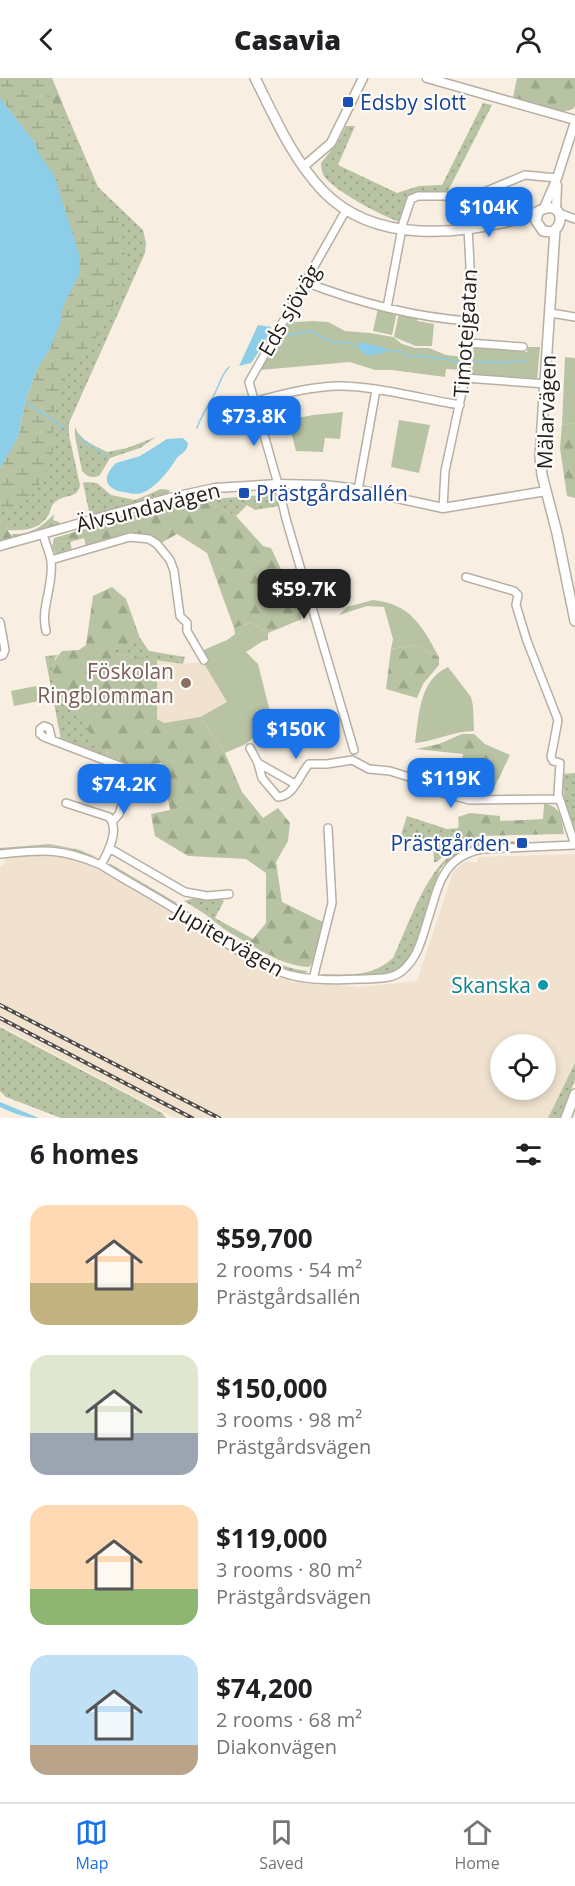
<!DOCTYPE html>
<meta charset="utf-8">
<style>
:root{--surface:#fff;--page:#f2f2f2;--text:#202124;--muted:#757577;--line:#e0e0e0;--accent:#1a73e8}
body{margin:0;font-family:"Open Sans",sans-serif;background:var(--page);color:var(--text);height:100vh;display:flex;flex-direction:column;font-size:22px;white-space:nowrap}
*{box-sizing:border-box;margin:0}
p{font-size:20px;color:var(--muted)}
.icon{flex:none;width:33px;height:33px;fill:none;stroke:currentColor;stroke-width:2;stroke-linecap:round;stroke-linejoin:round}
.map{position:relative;height:1040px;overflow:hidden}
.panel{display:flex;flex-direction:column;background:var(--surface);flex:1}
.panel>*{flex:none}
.tools{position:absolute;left:490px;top:956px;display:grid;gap:12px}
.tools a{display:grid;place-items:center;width:66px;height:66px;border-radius:50%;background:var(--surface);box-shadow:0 3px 9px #0003;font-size:30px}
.price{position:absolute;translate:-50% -51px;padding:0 14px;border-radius:12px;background:var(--accent);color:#fff;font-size:20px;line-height:39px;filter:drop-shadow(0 2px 3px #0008)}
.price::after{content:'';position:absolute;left:50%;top:36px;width:18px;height:14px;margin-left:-9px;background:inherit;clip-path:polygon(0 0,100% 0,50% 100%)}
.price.on{background:#222;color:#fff}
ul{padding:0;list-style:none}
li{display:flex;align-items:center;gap:18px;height:150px;padding:0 30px}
li span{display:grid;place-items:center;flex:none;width:168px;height:120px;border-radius:18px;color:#555}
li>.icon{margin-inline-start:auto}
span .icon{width:72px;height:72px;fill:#fffc;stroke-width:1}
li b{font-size:26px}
h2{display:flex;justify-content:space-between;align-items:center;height:72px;padding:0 30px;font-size:26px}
header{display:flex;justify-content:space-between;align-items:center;height:78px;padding:0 30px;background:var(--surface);font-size:27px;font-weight:800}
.tab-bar{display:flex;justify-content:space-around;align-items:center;height:84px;border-top:2px solid var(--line);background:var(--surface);font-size:16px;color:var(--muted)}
.tab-bar a{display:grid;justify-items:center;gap:3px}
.tab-bar .on{color:var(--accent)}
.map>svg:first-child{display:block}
.built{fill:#f0e2cf;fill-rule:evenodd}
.grass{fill:url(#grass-dots)}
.forest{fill:url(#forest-firs)}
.wetland{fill:url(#wetland-marsh)}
.park{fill:#b7c3a3}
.water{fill:#8ccee7}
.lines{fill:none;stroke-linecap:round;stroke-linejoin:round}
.stream{stroke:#8ccee7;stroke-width:1.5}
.minor-casing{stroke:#b7afa3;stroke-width:10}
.tertiary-casing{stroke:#b7afa3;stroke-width:11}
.secondary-casing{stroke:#b7afa3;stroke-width:12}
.minor{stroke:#fff;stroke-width:7}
.tertiary{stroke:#fff;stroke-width:8}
.secondary{stroke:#fff;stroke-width:9}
.rail-casing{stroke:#4f4b44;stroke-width:4}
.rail{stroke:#fffdfb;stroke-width:1.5;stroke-dasharray:4.5;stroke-linecap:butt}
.transit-dot{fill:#1a4fb4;stroke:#fffdfb;stroke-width:2}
.education-dot{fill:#8d6e63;stroke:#fffdfb;stroke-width:2}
.culture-dot{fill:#0f9aa8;stroke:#fffdfb;stroke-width:2}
.labels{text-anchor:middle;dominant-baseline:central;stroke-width:4.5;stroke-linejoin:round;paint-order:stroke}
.transit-label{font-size:21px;fill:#164399;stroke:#fffdfb;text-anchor:start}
.street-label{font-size:21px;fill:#221f1a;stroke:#fffdfb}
.education-label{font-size:21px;fill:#785e54;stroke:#fffdfb;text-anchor:end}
.culture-label{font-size:21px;fill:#0d838f;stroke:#fffdfb;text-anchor:end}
</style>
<header><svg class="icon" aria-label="back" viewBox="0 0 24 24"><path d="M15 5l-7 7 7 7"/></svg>Casavia<svg class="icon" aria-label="person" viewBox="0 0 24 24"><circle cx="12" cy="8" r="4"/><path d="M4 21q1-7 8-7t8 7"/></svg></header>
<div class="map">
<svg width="575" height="1040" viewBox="0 0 575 1040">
<defs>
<pattern id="grass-dots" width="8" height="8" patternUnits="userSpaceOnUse" patternTransform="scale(1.5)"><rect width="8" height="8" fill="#b7c3a3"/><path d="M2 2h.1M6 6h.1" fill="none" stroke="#9da78c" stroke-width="1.8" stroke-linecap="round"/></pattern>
<pattern id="forest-firs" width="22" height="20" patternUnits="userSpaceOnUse" patternTransform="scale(1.5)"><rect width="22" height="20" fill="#b7c3a3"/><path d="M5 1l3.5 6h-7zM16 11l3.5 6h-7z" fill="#9da78c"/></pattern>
<pattern id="wetland-marsh" width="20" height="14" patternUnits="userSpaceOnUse" patternTransform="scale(1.5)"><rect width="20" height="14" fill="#b7c3a3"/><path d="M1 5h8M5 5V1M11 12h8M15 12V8" fill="none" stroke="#9da78c"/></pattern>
</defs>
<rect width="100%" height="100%" fill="#f8efe2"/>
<path class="built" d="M157,582l26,4 20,-2 24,40 -27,15 -36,6 -7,-4z
M49,776l17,2 14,5 40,20 56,34 17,15 98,51 68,6 58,-6 36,-109 11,-10h13l1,-5 97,-3v209l-27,55h-373l-175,-93v-158l5,-4 -1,-6zM501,966h45v45h-45z"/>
<path class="grass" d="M0,0l56,39h12l30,70 45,43 3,13 -1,10 -76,170v12l11,50c-2,14 -16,9 -25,17 -4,3 -4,8 -6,12 -9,16 -26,17 -42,16l-7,-10v-52l18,-31 19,-68 13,-20 -15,-206 -35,-45z
M483,25l9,2 -45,88 -38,4 -4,6 -5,19c-18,-6 -66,-31 -76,-46 -2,-3 -3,-10 -3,-13l17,-21 8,-16h9l-17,39 59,28 22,-7 23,-1z
M75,349c4,13 21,19 32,25l20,-4 29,-11 -16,11 -30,10 -10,17c-7,4 -13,2 -18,-4l-7,-35z
M85,404l12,1 14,12 24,5 26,-11 9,1 -2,4 -78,22 -7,-33z
M274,416l5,12 -24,4 -8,-5 -11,11 -34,-16z
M54,436l-1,6 6,2 2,3 -48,13 -1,-4c18,1 30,-7 42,-20z
M60,463l10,1 2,8 -16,5 -4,-8z
M140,560l9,13 36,6 -2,7 -76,-11z
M58,577l-3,3 2,41 19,10 34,48 -49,-17 -16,-84z
M575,695v57l-11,-32 -2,-24z
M407,738l40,13 13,-1 -3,8 2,9 -12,7 -10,10h-3l-1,-21h-34z
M481,763h32l2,2c-29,2 -54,2 -75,26l-26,78c-5,10 -11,21 -22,25 -19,7 -49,4 -69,4v-2c26,1 49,3 70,-16 13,-28 31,-80 54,-100 10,-8 23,-12 34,-17z
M50,766l30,6 18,8 -32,-10 -17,-2 -49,3v-1z
M109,785l68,40 -2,1 -65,-38z
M195,820h24l5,3 -9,17 11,6 -2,5 -19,-15 -21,-13z
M209,845c26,20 66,45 99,48l-4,3c-36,-7 -68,-28 -97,-50z
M251,867c17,7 42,23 61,18l-3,4c-22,-1 -40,-11 -58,-22z
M0,949l140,74 22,12 4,5h-105l-55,-21 -6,-6z
M575,985v17l-15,38h-12z"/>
<path class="forest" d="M34,0h18l16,39h-12z
M517,0h58v28l-2,3 -11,3 -49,-15z
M575,345v75l-8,-2 -7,-48 2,-23z
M202,422l34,16 27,30 8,2 16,34 13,-3 5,18 -9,3 6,19 -34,14 -17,-10 -17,5 -27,-75 -30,-19 -16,9c-24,-15 -49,-3 -75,3l-2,-8 -14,4 -10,-1 -8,6 2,-9 114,-33z
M0,442l13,18 -13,4z
M112,509l14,12 14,39 -32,15 49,7v59l7,4 36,-6 25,36 17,39 21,26 15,-10 12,15 -2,18 -12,21 6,40 41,20 -11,41c-23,7 -68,-22 -88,-34l2,-5 27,15 13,-16v-50l-20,-14 -58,-3 -33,-20 -4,-22 19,-4 -8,-47 -29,3 -23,-9 -3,-5 -9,-4 -22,-39 -19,-10c-3,-20 -10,-33 5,-48l17,-1 7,-5 7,-49z
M415,567l24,12v8l-16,19 -6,14 -31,-9 5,-40z
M462,656h12l11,10 25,11 -21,43c-16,0 -42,-3 -54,-14l23,3 5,-33 -47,-5 23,-5z
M544,726c17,1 18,16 20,30l-83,2 -22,9c-3,-10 1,-18 -1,-28l12,-4 30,3v5l43,-2z"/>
<path class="wetland" d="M0,0h41l57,121 13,9 10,21 4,24v20l-4,16 -21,44 -32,38 -15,43v36l-11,31 -13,18 -29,14v-45l18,-31 7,-35 12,-33 13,-20 10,-25 3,-18 17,-33 -1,-19 -25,-79 -15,-21 -4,-11 -35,-45z"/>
<path class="park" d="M378,230l19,4 -5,23 -19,-4z
M399,235l19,4 -1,4 17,3 -2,22h-16l-22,-9z
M313,243l15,1 17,9 25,2 23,4 9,7 13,4h14l17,7 18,2 -1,13 -17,-1 -1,8 -53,-7h-17l-25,-8 -90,8 22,-47z
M474,268l41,3 4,3h8l1,-5h12l-3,33 -66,-6z
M565,279l10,1v65l-13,2z
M343,334l-3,27 -15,-1 -2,14 -27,-1 -8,-31 25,-5z
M399,342l31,5 -11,48 -28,-6z
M373,522c38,4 49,26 66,57l-24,-12 -24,4 2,-10 -9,-32 -17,-1 -28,9 8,-8z
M251,545l17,10v7l-5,1 -17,11 12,12 11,44 18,22 -13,9 -11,-10 -17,15 -21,9 -25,-36 27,-15 -24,-40 -2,-11 26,-11 8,-6 -1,-6z
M448,589l23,30 2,9 1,25c-20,0 -38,10 -59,12 4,-28 4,-63 33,-76z
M36,608l3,15 -25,5 -3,-15z"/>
<path class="water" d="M0,20l35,45 4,11 15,21 25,79 1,19 -17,33 -3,18 -10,25 -13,20 -12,33 -7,35 -18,31z
M258,247l13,2c-1,8 -14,28 -20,36l-12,3z
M361,264l24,6v4c-11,3 -19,7 -26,-4z
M183,360l5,5c0,10 -9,10 -13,18 -8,12 -19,26 -33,32 -6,2 -13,0 -19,-1 -19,-4 -21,-15 -7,-29l24,-7 27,-17z
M0,1024l39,16c-15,0 -26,-5 -39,-11z"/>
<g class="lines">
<path class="stream" d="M283,255l8,2 19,-4 22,11h11l16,4
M385,272l18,2 3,4h17l39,6
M474,283l22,2 30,-2
M25,324l40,26
M197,350c4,-13 12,-23 18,-35 5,-9 6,-18 14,-26
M77,358l29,20"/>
<defs>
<path id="minor" d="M346,132l-97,172 29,102 8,35 68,231
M559,135l16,6
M305,204c52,20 108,35 164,39
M387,230l16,-85 8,-24 7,-3h29l37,-4 41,-17 32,3
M551,235l24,4
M468,265l55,4
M465,300l81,6
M254,324c27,-8 54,-15 82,-16 36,-1 87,13 124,19
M358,412l18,-100
M443,430l2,-37 20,-93 5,-113 -2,-37
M43,456c2,9 7,19 8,27 3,25 -11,47 -5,70
M51,482l79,-23 19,2 8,5 13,16 4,11 6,45 7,7v8l17,29
M466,499l48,14 4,4 -2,10 11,36 31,79 -7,37 2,4 7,2 -2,31 17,51
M0,544l5,28 -2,5 -3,1
M52,662l-3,-12 -5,-2 -4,3v5l4,3 89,34 -14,43 -6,7
M250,670l8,15 4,15 16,19c16,-1 22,-23 31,-33h18l25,-4 17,9 21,2 19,6 26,14 35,9 89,-1
M258,685l37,21
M66,725l43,14c11,13 -1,35 -8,48
M109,770l76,44 22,4 22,-2
M0,776c43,-4 60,-7 101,11 24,15 50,29 74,44 36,22 74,54 115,66 23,6 49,5 72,4 13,-1 29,1 40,-8 16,-13 20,-33 26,-52 11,-34 14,-62 54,-70l93,-4
M313,901l19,-76 -4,-75"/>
<path id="tertiary" d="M427,0l148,42
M303,89l28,-24 32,-65
M544,130l13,-30 18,-56
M556,132l1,-25
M0,468l169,-48 46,-10 63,-4 46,1 26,3 93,20 103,-17"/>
<path id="secondary" d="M255,0c19,38 38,82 68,113 52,54 138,44 203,26 7,-2 14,-8 21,-9 16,-2 17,17 5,24l-9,-1 -7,-10 2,-8
M555,152l-15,227 2,18 15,58 18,88
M566,1040l9,-24"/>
</defs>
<use href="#minor" class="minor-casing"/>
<use href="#tertiary" class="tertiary-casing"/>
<use href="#secondary" class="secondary-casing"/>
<use href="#minor" class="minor"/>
<use href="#tertiary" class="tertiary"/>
<use href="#secondary" class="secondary"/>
<defs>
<path id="rail" d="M0,927l219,113
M0,940l192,100"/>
</defs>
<use href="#rail" class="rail-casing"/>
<use href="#rail" class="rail"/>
</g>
<g class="transit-dot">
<rect x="342" y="18" width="12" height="12" rx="3"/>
<rect x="238" y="409" width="12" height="12" rx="3"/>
<rect x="516" y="759" width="12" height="12" rx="3"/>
</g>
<circle class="education-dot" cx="186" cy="605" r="6"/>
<circle class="culture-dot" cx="543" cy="907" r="6"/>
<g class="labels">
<g class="transit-label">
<text x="360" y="24">Edsby slott</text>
<text x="256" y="415">Prästgårdsallén</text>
<text x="510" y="765" text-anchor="end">Prästgården</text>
</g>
<g class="street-label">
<text transform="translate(289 232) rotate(-60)">Eds sjöväg</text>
<text transform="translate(465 255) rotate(-86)">Timotejgatan</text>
<text transform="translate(546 334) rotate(-88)">Mälarvägen</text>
<text transform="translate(148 429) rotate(-14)">Älvsundavägen</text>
<text transform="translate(229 862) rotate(30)">Jupitervägen</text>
</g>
<g class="education-label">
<text x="174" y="593">Föskolan<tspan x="174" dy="24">Ringblomman</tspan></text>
</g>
<g class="culture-label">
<text x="531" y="907">Skanska</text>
</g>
</g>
</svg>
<div class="tools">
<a><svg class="icon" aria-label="locate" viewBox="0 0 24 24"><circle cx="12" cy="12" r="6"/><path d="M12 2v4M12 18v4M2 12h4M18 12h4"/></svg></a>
</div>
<b class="price" style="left:489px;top:160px">$104K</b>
<b class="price" style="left:254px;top:369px">$73.8K</b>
<b class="price on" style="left:304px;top:542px">$59.7K</b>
<b class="price" style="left:296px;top:682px">$150K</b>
<b class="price" style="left:451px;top:731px">$119K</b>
<b class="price" style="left:124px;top:737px">$74.2K</b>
</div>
<section class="panel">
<h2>6 homes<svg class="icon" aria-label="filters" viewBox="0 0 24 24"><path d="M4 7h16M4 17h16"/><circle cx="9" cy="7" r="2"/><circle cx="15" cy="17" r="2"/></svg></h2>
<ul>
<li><span style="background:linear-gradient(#ffd9b3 65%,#c2b280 0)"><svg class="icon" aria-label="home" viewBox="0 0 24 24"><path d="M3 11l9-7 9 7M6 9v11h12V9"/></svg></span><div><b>$59,700</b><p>2 rooms · 54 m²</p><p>Prästgårdsallén</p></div></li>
<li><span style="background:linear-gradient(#dfe7d0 65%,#9aa5b1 0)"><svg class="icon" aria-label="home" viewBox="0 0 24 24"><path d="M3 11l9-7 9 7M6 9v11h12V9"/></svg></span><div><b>$150,000</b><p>3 rooms · 98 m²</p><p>Prästgårdsvägen</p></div></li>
<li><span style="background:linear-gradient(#ffd9b3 70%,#8fb573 0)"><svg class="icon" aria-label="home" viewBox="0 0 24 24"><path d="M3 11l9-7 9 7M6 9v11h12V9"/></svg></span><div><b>$119,000</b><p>3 rooms · 80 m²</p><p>Prästgårdsvägen</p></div></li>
<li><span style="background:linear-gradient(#bfe0f5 75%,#b9a48a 0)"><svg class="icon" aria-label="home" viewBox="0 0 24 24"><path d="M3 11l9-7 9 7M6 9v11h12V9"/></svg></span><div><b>$74,200</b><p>2 rooms · 68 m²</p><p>Diakonvägen</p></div></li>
</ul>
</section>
<nav class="tab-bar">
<a class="on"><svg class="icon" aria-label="map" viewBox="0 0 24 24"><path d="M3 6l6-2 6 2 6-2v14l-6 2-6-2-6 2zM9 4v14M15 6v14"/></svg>Map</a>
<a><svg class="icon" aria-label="saved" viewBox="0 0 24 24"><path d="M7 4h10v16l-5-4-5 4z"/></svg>Saved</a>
<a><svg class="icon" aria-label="home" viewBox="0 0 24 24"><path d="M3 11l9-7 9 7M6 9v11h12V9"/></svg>Home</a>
</nav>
